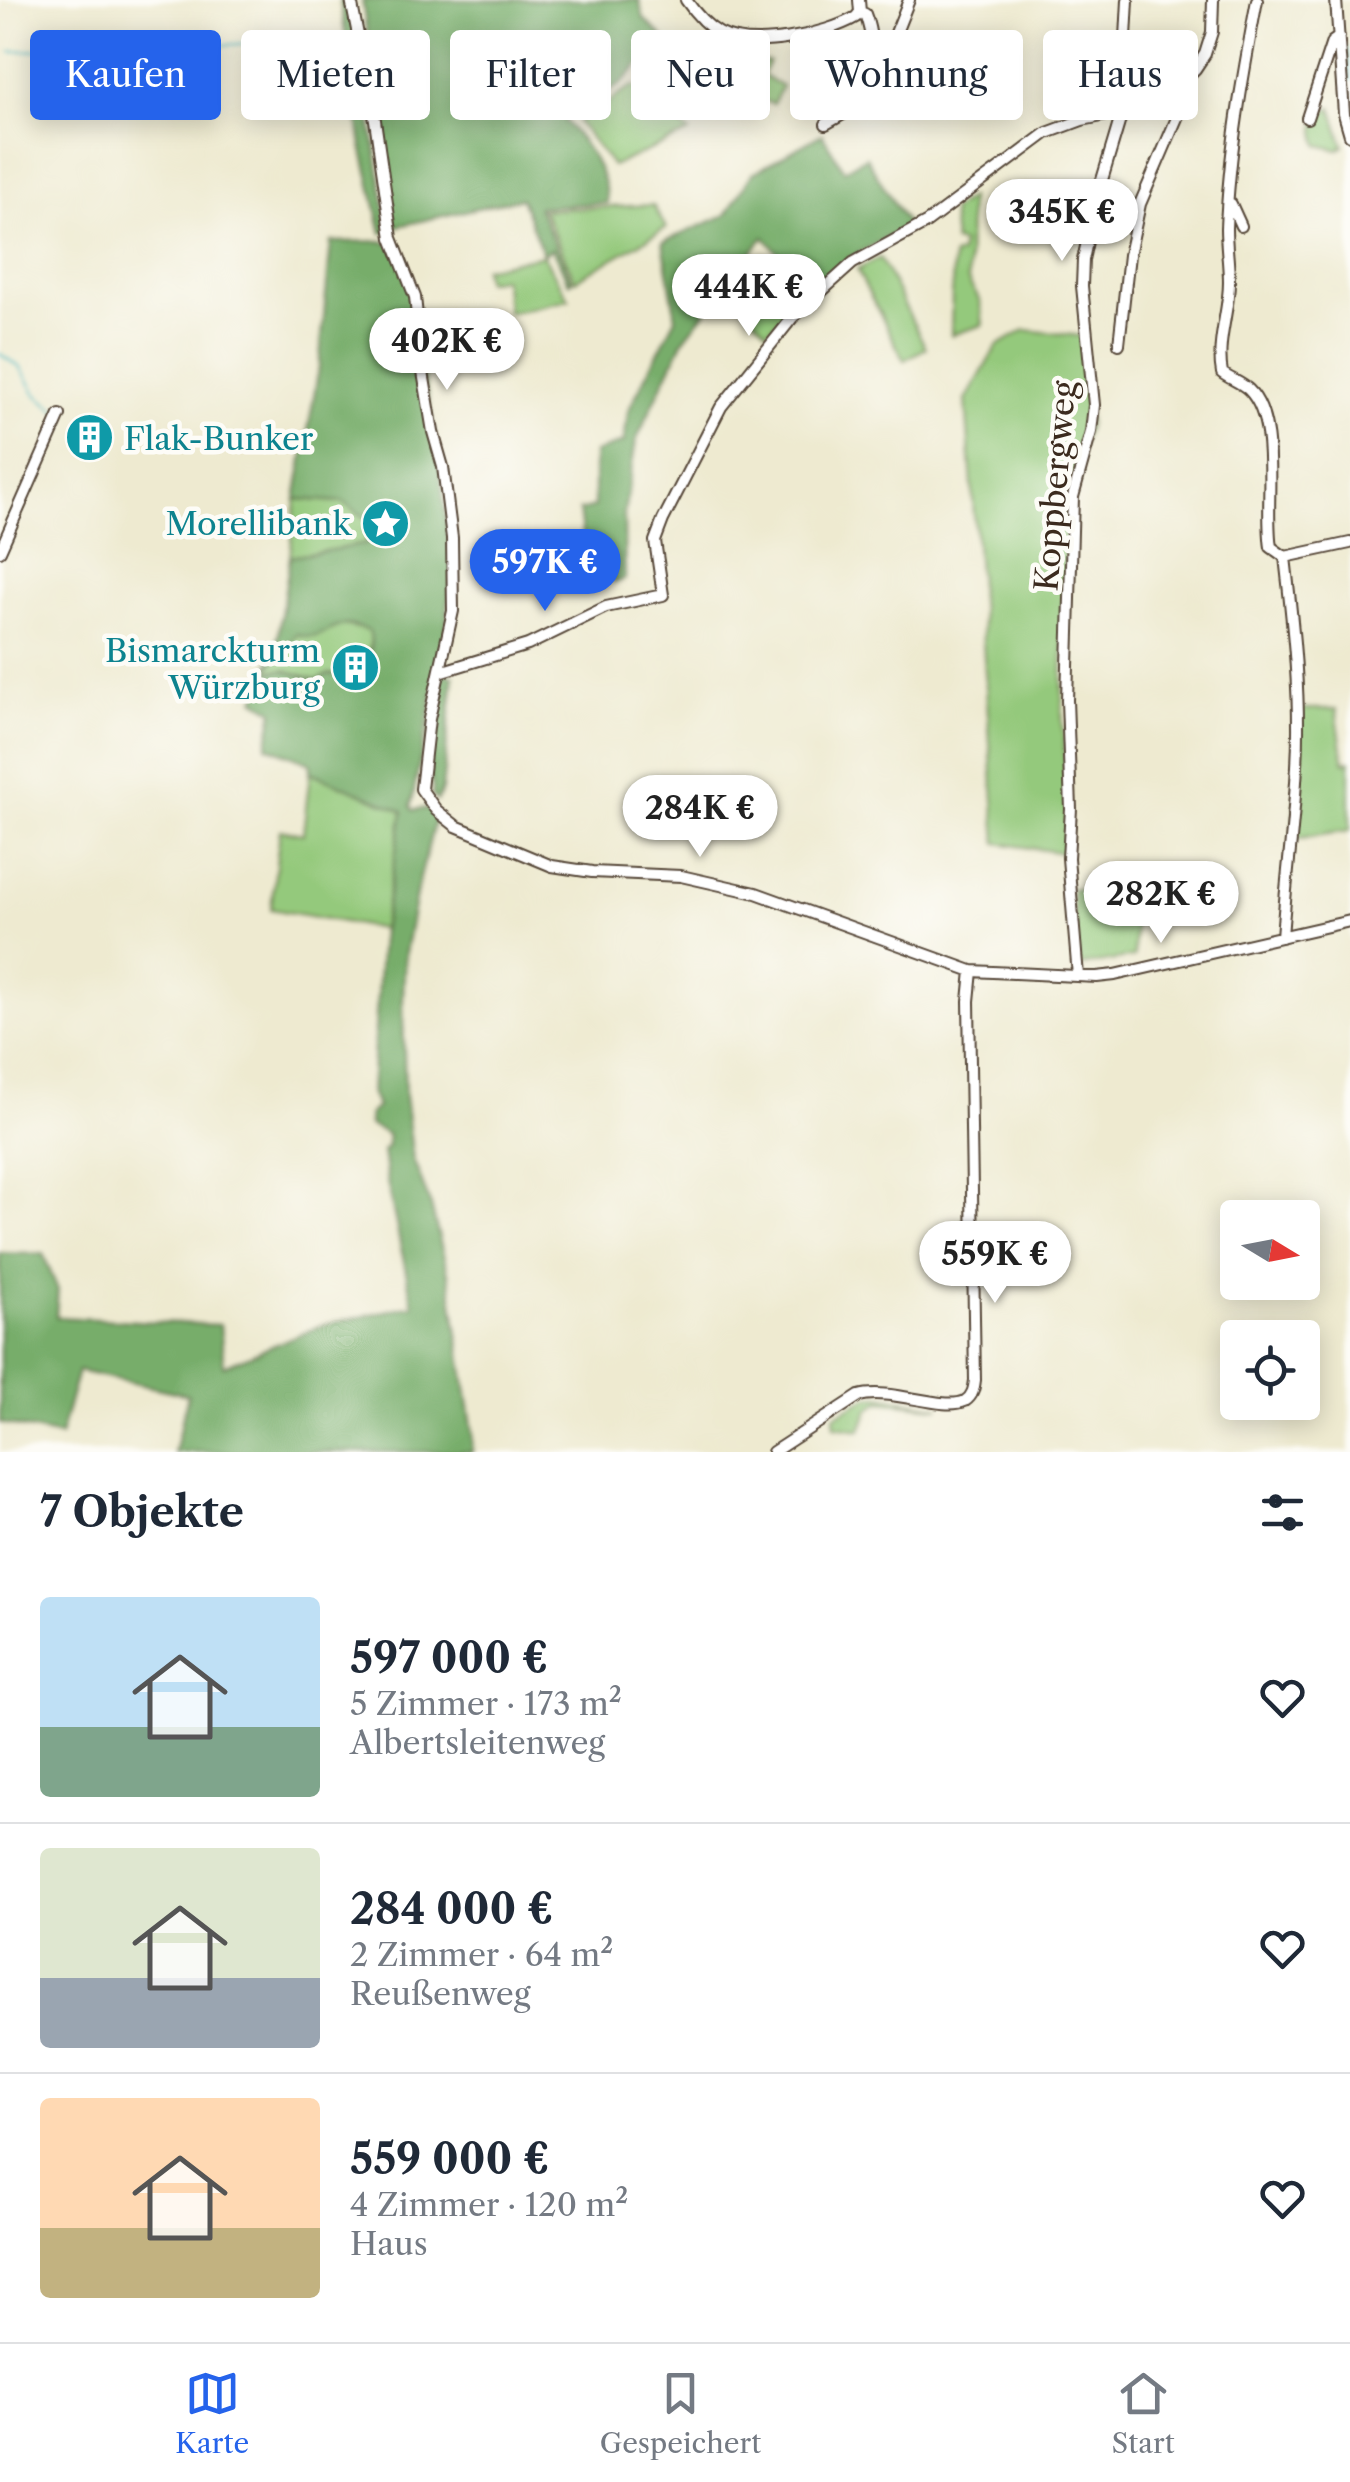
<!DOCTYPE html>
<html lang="de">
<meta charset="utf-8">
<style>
:root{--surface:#fff;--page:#f2f2f3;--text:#1f2937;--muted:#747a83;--line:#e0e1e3;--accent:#2563eb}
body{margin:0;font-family:"Libre Caslon Text",serif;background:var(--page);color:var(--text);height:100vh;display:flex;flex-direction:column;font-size:38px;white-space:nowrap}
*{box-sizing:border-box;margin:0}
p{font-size:32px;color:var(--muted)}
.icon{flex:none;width:55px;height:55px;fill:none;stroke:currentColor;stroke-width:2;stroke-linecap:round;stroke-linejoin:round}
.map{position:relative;height:1452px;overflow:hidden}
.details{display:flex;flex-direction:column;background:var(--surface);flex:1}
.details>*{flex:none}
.hud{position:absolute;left:30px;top:30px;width:1290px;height:90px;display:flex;gap:20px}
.needle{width:65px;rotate:100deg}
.controls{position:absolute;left:1220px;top:1200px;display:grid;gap:20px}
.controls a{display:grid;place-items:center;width:100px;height:100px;border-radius:10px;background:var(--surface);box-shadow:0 5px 25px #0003;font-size:50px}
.price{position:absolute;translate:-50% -85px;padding:0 22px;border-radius:35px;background:#fff;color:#222;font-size:32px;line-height:65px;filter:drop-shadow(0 2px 5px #0008)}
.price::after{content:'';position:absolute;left:50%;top:60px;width:30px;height:22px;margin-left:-15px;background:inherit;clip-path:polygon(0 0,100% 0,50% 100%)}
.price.current{background:var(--accent);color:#fff}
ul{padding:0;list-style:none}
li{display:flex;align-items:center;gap:30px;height:250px;padding:0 40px}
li+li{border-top:2px solid var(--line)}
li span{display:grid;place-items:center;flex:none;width:280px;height:200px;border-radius:10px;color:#555}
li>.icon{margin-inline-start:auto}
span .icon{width:120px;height:120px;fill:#fffc;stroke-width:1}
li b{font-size:42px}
h2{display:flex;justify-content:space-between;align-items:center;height:120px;padding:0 40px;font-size:42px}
.chip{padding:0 35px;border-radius:10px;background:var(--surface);box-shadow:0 5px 25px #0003;font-size:35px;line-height:90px}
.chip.current{background:var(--accent);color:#fff}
.dock{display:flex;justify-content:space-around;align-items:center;height:140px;border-top:2px solid var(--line);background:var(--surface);font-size:28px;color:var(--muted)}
.dock a{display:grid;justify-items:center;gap:5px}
.dock .current{color:var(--accent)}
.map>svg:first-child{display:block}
.green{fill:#94c97b;stroke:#687a4c;stroke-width:2.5}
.forest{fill:#77ad6b;stroke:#596c44;stroke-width:2.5}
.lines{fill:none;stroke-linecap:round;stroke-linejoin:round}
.stream{stroke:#45b5bb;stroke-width:2.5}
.minor-casing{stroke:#564739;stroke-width:14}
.minor{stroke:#fff;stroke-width:10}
.labels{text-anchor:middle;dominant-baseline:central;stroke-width:9;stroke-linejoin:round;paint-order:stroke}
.culture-label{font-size:32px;fill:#0d838f;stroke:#fdfcf7;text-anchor:end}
.street-label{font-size:32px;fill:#3b2a1e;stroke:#fdfcf7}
</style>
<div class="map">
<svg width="1350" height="1452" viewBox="0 0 1350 1452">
<rect width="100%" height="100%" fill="#fdfcf7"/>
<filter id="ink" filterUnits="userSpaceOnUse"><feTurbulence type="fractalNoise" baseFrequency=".01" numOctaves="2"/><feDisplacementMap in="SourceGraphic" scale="20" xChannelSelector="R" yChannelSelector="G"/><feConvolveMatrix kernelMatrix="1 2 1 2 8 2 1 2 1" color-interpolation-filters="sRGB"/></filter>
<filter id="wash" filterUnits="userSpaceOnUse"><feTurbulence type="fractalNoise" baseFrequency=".0048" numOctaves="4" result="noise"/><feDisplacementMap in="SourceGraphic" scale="40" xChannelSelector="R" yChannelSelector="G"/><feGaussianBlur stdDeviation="2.25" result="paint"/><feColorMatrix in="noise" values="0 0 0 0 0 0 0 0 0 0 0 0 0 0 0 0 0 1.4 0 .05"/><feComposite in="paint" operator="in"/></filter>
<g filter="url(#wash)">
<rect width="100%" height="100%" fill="#eeead0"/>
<path class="green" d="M742,60l27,2 -7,13 20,11 -9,18 -24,-8 -10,16 -29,-14z
M633,86l57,47 -78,33 -34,-44z
M1332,108l12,38 -6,4 -19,-5c-6,-20 -5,-27 13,-37z
M969,198l-1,83 12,20 3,24 -32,10 2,-79 7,-2 2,-10 -8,-2 -3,-31z
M653,205l13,23 -91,52 -32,-70z
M543,255l26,44 -61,14 -5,-35 -17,3 -3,-13z
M880,258l46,90 -22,12 -47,-90z
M756,270l36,38 -25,23 -36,-38z
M1025,330l56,6 8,86 -23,76 -4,214 5,87 -3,54 -67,-10 -31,-443 31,-54z
M296,499l47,3 25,17 -1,25 -77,13z
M343,625l26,5 3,5 -10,44 -32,-5 -13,6 -32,-10 -18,1 31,-38z
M1300,709h36l8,53 6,-1v70l-57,8z
M310,772l94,38 -22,119 -111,-20 9,-79 23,4z
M1072,889l63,9 -1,59 -55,9z
M879,1396l61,11 -60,-6 -11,8 -8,21 -26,-4 -1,-10 34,-19z"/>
<path class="forest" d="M340,0h8l21,105 20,128h-7l-20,-87z
M362,0h277l5,19 20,19 -42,45 -58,37c21,25 42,49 43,83l-69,4 34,74 -3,2 -17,-34 -9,5 -22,-56 -126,29z
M822,134l22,36 22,-13 42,69 -58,32 -38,34 -48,-55 -80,102 -48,102 -12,73 1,65 -11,4 -15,-37 -15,3 -5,-38 15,-4v-54l30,-11 4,-31 48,-93 -13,-76 63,-27 26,-41z
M383,241l12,6 13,34 32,186 12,105 -6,57 -35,177 2,4c10,-2 17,-3 23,6l-19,74 -12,63 -2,46 2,97 8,63 18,47 19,75 23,152 -1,19h-298l14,-57 -110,-24 -18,65 -60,-13v-170l43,1 15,36 -2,27 164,8 4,41 98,-41 91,-20 -26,-123 -4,-31 5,-5 -1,-12 -18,-9v-11l8,-7 -6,-15 10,-155 22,-126 -93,-39 1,-9 -44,-17 7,-35 -19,-12 15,-27 14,-2 33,10 12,-6 32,5c5,-14 14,-34 8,-48 -6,-2 -18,-7 -25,-6 -17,3 -26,18 -47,9l-30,37 11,-36 12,-78 77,-13v-25l-24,-17 -47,-3 23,-132 12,-125z
M443,673l11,3 -12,114 -5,11 -5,-6c3,-14 -4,-19 -4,-31 -2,-30 8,-63 15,-91z"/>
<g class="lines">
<path class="stream" d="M289,41l44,-3
M208,46l74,-5
M1346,47l4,33
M135,49l67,-4
M62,50h64
M11,51l46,-1
M0,354l21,14 15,26 23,18"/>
</g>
</g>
<g filter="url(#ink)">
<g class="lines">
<defs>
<path id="minor" d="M351,0l24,120 17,118 23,59 8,75 10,60 10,35 9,71 1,73 -24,108 -8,70 15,21 20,16 96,40 40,6 89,4 75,17 216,78 125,6 18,-2 235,-54
M686,0c9,13 19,25 33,33 33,18 106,2 137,-16l4,-5 -1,-12
M1257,0c-14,75 -28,152 -31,228 0,18 3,36 3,54 0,31 -13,60 -7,91 8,6 20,10 27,17 32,32 15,115 22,157l14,10c8,69 16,140 12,209 -3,57 -11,114 -15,171
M1336,0l8,114 6,21
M878,78l31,-78
M1307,118l25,-76 7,-5
M826,124l38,-22 14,-24c-7,-22 -4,-42 -13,-64l-5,-2
M1231,204l10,22
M1119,344l10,-89 11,-51 43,-100 -1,-22
M0,551l60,-136
M1285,557l65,-14
M440,672l88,-27 78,-38 57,-12 -8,-54 8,-21 58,-113 72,-90 60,-54 73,-40 121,-90 35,-13 76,-15 37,-36 10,-15 7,-22 1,-32
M1078,976l-10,-118 3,-49 -4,-109 6,-203 18,-65 3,-27 -12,-119 1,-26 13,-60 26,-87 6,-113
M773,1452l86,-56c30,-9 84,15 106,5 8,-5 9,-13 10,-21l-6,-379 3,-30"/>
</defs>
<use href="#minor" class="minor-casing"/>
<use href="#minor" class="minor"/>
</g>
</g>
<defs>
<symbol id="building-disc" viewBox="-11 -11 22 22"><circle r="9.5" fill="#0f9aa8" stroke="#fdfcf7"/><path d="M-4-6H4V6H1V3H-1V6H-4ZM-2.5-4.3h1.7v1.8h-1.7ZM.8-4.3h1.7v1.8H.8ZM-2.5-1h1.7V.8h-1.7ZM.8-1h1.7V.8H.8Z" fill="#fff"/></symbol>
<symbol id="sight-disc" viewBox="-11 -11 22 22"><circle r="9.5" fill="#0f9aa8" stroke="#fdfcf7"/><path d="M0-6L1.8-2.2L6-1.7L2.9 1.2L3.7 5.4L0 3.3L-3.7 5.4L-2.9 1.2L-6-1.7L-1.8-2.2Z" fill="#fff"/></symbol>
</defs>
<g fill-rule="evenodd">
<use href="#building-disc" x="62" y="410" width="55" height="55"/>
<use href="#sight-disc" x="358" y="496" width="55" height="55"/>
<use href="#building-disc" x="328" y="640" width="55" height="55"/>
</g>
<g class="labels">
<g class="culture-label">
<text x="124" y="438" text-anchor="start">Flak-Bunker</text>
<text x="351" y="523">Morellibank</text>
<text x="320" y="650">Bismarckturm<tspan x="320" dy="37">Würzburg</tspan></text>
</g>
<g class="street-label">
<text transform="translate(1055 486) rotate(-85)">Koppbergweg</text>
</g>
</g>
</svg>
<div class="controls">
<a><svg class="needle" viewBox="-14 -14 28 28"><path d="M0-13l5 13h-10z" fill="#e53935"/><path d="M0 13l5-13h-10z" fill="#747a83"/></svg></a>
<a><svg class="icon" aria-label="locate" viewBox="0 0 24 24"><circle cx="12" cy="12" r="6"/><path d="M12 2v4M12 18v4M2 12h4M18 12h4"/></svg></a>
</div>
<b class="price" style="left:1062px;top:264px">345K €</b>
<b class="price" style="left:749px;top:339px">444K €</b>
<b class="price" style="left:447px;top:393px">402K €</b>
<b class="price current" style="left:545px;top:614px">597K €</b>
<b class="price" style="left:700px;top:860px">284K €</b>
<b class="price" style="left:1161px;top:946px">282K €</b>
<b class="price" style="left:995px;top:1306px">559K €</b>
<div class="hud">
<a class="chip current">Kaufen</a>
<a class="chip">Mieten</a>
<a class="chip">Filter</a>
<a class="chip">Neu</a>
<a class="chip">Wohnung</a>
<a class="chip">Haus</a>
</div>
</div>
<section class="details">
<h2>7 Objekte<svg class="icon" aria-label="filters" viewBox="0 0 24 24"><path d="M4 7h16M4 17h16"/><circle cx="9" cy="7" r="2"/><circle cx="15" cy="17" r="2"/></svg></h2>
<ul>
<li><span style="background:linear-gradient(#bfe0f5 65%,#7fa58c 0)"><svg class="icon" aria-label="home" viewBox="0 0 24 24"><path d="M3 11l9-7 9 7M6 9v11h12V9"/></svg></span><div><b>597 000 €</b><p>5 Zimmer · 173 m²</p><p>Albertsleitenweg</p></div><svg class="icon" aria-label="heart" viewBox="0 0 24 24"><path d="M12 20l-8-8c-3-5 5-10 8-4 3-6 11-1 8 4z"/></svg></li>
<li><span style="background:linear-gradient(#dfe7d0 65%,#9aa5b1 0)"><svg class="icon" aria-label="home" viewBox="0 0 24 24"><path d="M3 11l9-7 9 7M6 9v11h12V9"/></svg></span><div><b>284 000 €</b><p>2 Zimmer · 64 m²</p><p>Reußenweg</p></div><svg class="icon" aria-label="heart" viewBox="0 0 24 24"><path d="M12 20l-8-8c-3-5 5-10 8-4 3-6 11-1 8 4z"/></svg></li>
<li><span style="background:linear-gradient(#ffd9b3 65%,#c2b280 0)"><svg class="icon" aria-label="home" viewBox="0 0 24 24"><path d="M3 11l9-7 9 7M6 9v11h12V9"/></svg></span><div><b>559 000 €</b><p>4 Zimmer · 120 m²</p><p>Haus</p></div><svg class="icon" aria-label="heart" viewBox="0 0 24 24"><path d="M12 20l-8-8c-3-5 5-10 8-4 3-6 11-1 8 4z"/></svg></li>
</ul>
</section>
<nav class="dock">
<a class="current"><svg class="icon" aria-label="map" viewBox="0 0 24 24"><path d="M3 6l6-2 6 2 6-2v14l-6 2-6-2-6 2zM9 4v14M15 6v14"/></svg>Karte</a>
<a><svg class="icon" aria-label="saved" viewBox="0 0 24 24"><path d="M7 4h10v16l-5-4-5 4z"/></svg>Gespeichert</a>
<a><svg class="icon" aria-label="home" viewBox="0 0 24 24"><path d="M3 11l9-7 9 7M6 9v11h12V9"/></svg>Start</a>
</nav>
